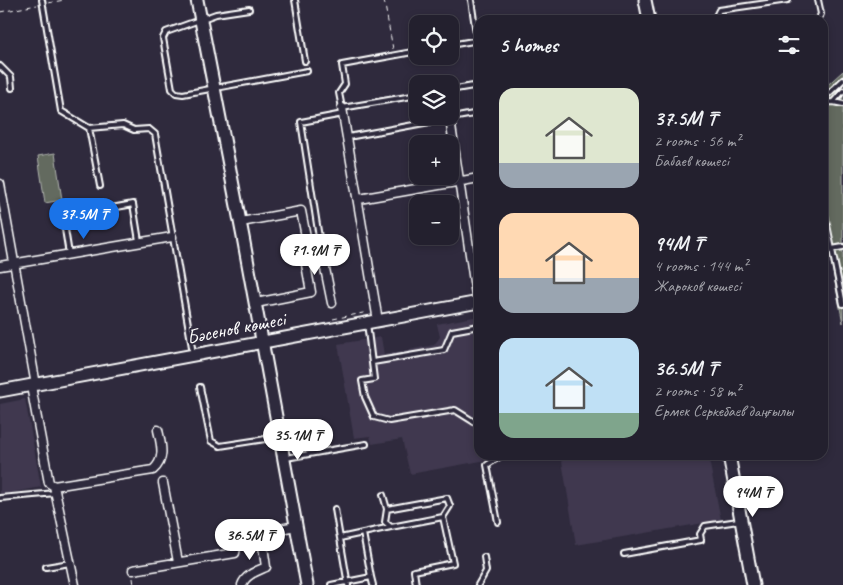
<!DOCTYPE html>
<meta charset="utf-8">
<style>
:root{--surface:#23202e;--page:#2f2d3a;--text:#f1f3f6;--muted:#a3a3aa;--line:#403e4a;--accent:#1a73e8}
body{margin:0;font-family:Caveat,sans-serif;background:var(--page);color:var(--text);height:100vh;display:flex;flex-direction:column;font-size:19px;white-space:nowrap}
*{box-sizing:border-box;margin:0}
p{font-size:16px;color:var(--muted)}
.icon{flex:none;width:28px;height:28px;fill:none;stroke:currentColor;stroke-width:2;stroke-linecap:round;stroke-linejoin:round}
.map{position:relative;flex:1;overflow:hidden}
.sheet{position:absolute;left:474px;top:15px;width:354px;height:445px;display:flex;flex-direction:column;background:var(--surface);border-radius:15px;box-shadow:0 2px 8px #0003,0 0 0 1px var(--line)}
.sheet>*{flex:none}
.fabs{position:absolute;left:409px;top:15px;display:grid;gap:10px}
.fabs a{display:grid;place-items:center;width:50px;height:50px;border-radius:10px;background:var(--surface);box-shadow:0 2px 8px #0003,0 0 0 1px var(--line);font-size:25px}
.price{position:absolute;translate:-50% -42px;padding:0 11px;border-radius:18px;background:#fff;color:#222;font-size:16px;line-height:32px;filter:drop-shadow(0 1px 2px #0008)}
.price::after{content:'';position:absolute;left:50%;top:30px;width:15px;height:11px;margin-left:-8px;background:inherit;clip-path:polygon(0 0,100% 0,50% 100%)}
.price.on{background:var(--accent);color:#fff}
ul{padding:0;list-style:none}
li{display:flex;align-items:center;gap:15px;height:125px;padding:0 25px}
li span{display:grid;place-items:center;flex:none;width:140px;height:100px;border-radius:15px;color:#555}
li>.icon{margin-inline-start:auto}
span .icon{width:60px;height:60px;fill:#fffc;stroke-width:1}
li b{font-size:21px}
h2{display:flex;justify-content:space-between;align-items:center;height:60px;padding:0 25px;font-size:21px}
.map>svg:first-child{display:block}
.built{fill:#40394f}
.green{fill:#636b5f;stroke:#b1b5af}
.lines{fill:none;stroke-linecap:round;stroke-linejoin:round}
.lane-casing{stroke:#fff;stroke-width:8}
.street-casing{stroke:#fff;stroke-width:11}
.secondary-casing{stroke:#fff;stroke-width:15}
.path{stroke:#fff;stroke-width:1;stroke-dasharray:5 4;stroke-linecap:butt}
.lane{stroke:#2f2a3d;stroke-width:4}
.street{stroke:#2f2a3d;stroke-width:8}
.secondary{stroke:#2f2a3d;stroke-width:11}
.labels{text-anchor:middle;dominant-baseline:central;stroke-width:4;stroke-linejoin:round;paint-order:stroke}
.street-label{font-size:20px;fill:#fff;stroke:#2f2a3d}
</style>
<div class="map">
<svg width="843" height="585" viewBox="0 0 843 585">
<rect width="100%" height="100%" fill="#2f2a3d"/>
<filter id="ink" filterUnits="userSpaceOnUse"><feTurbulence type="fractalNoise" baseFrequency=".02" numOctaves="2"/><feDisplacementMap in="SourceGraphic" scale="10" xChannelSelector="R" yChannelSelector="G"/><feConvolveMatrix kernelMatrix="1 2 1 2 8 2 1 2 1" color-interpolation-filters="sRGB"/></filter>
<g filter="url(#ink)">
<path class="built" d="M479,316v139h35l-104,19 -8,-35 -30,5 -2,-8 -16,2 -16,-94 43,-7 3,18 50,-10 6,-8 -3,-13z
M25,399l16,88 -41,8v-91z
M561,455h147l13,65 -145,25z"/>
<path class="green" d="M843,71v252l-20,-102 -1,-131z
M55,153l7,47 -17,3 -7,-47z"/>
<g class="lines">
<defs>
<path id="lane" d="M42,0l19,111 28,17 34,-3 11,5 15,-1 6,5 38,219
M295,0l10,61
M471,0l6,40
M249,9l-33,5 -50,18 -3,6 9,51 4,4 7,1 124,-23
M714,20l5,-10 69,-10
M818,20l3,-6 -3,-14
M450,45l29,-5
M418,51l-76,14 3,19 -6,9 3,15 76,-13
M0,66l11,11 1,11
M450,90l29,-5
M822,100l21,-20
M833,102l10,2
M822,103l11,-1 10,-11
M89,128l11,58
M348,137l131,-24
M822,200l21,104
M320,244l-19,-122 42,-8
M832,249l11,-2
M69,254l-6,-37 70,-13 6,37
M367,323l7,56 -12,2 3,16 9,20 15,4 66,-11 24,15
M373,362l71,-12 8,-19 27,-5
M200,387l11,54 9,5 58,-9
M286,458l80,-14
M383,495l4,14
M0,498l56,-5
M447,498l3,8 -7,11 -52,10 -6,-5 2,-13z
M335,509l13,76
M498,522l-11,-57 15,-10
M340,538l23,-5
M624,554l77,-14 -1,-6 5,-8 33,-5
M46,567l24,-4
M371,577l-8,-44 28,-6
M331,585l40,-8 2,8
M416,585l-2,-14 39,-8 -10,-46
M478,585l8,-14 -2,-14"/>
<path id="street" d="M342,108l36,213
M450,119l27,183
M0,184l36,201
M359,199l120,-21
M241,222l60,-11 7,36
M0,266l172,-29
M256,303l55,-11 -8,-44 17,-4 12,59
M31,386l18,97 5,3 21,99
M163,483l15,79
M54,486l99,-16c13,-11 8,-26 5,-40
M133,570l102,-17 3,-16 58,-11
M242,585c3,-10 15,-14 24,-18l-5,-35"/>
<path id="secondary" d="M197,0l46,237 64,348
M645,0l4,20
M0,391l479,-89
M729,455l24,130"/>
</defs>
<use href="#lane" class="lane-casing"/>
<use href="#street" class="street-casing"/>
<use href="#secondary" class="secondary-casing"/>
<path class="path" d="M384,0l9,49
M48,3l16,-3
M0,12l37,-7
M333,319l35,-7
M133,578l1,7"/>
<use href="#lane" class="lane"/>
<use href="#street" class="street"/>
<use href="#secondary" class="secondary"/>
</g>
</g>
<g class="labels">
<g class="street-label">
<text transform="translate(236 328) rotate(-11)">Бәсенов көшесі</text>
</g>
</g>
</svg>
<div class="fabs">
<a><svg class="icon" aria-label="locate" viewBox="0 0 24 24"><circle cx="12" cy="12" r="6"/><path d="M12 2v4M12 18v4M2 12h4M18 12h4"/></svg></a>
<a><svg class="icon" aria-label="layers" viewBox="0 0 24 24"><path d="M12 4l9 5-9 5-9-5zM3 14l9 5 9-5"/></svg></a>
<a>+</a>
<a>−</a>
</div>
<b class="price on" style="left:84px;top:240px">37.5M ₸</b>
<b class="price" style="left:315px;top:276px">71.9M ₸</b>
<b class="price" style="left:298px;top:461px">35.1M ₸</b>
<b class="price" style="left:753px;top:518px">94M ₸</b>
<b class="price" style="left:250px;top:561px">36.5M ₸</b>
<section class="sheet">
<h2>5 homes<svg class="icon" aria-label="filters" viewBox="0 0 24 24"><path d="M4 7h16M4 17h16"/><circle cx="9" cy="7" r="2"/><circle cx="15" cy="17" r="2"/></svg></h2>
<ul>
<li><span style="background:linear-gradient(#dfe7d0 75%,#9aa5b1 0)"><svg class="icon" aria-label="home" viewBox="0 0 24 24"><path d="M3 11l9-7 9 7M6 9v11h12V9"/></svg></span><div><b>37.5M ₸</b><p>2 rooms · 56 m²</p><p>Бабаев көшесі</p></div></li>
<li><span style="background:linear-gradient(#ffd9b3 65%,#9aa5b1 0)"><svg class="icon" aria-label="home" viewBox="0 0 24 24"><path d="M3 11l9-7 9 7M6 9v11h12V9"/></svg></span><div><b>94M ₸</b><p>4 rooms · 144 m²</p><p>Жароков көшесі</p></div></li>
<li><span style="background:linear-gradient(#bfe0f5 75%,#7fa58c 0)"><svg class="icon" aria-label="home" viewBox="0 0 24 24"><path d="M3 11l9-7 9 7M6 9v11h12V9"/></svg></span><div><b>36.5M ₸</b><p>2 rooms · 58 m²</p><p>Ермек Серкебаев даңғылы</p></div></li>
</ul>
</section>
</div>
